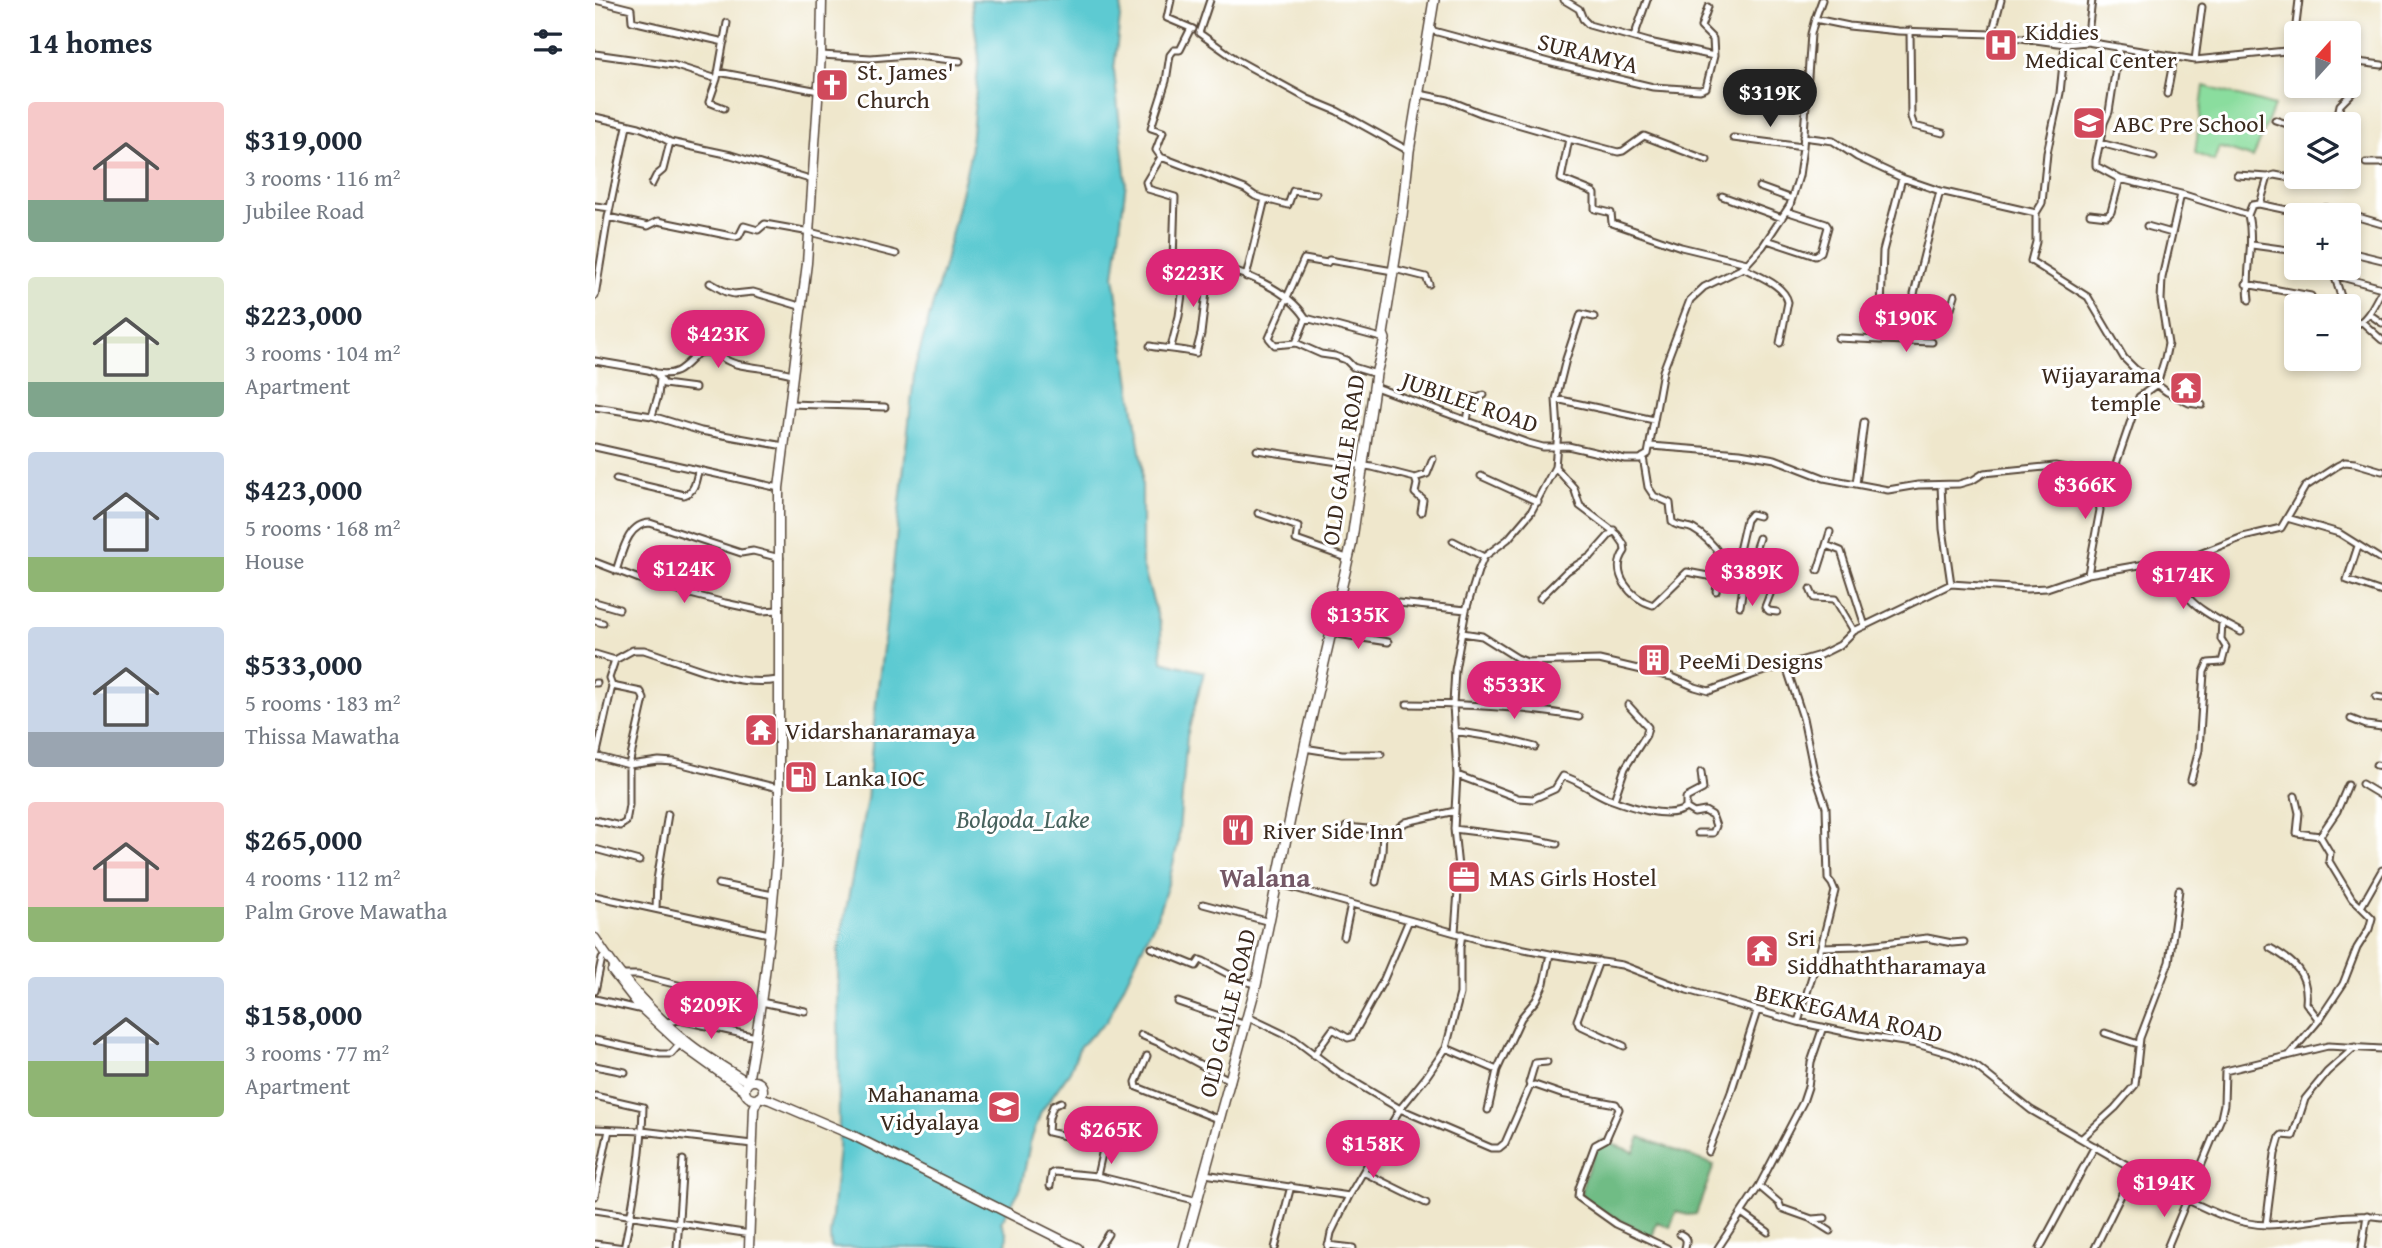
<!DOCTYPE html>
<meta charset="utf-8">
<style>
:root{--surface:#fff;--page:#f6f6f7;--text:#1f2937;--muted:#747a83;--accent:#db2777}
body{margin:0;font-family:"Gentium Book Plus",serif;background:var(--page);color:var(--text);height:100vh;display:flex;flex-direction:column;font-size:26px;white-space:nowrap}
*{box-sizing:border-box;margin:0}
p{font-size:23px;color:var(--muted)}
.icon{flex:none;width:38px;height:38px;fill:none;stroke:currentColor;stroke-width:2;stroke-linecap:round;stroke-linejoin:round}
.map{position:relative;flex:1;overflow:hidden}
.drawer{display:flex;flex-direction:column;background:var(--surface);width:595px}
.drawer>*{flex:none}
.needle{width:46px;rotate:21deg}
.tools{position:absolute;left:1689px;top:21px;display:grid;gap:14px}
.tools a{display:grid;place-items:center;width:77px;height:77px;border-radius:7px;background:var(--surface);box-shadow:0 4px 10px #0003;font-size:35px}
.price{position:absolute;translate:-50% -60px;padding:0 16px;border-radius:24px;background:var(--accent);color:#fff;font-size:23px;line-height:46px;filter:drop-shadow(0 2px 4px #0008)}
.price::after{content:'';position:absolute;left:50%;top:42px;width:21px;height:16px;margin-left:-10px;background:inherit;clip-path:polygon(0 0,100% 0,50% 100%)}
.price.on{background:#222;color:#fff}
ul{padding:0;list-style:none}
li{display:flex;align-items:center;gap:21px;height:175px;padding:0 28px}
li span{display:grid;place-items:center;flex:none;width:196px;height:140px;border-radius:7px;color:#555}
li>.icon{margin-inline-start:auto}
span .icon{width:84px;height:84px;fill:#fffc;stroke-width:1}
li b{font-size:30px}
h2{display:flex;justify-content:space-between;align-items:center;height:84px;padding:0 28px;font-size:30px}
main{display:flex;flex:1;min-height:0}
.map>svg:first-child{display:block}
.green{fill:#8add9e;stroke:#62845e;stroke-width:2}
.forest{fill:#6fbc85;stroke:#557352;stroke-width:2}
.water{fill:#5dcad2;stroke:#4c7a78;stroke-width:2}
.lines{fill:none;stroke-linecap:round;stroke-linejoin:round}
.minor-casing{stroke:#564638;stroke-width:9}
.primary-casing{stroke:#564638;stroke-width:11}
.trunk-casing{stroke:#564638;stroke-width:12}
.minor{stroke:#fff;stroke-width:5}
.primary{stroke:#fff;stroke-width:8}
.trunk{stroke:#fff;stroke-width:9}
.labels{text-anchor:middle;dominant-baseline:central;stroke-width:6;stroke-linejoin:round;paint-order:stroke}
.poi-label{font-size:24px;fill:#3b2a1e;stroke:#fff;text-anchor:start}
.street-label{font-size:24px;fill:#3b2a1e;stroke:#fff}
.water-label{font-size:26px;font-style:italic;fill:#47625d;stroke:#fff}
.quarter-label{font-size:28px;font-weight:bold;fill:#745866;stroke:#fff}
</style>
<main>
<section class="drawer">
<h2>14 homes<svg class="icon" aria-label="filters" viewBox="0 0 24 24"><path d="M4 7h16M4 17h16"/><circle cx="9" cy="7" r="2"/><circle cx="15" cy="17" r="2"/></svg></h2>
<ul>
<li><span style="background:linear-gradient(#f6c9c9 70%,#7fa58c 0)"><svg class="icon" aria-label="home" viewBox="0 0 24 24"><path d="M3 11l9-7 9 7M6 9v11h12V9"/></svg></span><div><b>$319,000</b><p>3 rooms · 116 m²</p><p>Jubilee Road</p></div></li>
<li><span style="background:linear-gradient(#dfe7d0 75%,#7fa58c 0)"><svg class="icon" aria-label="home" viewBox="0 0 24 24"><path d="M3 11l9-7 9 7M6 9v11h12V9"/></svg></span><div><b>$223,000</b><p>3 rooms · 104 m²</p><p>Apartment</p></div></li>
<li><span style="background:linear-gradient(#c9d6e8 75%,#8fb573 0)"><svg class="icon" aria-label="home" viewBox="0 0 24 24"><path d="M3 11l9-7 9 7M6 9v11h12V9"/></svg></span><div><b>$423,000</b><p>5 rooms · 168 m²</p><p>House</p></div></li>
<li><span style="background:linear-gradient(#c9d6e8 75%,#9aa5b1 0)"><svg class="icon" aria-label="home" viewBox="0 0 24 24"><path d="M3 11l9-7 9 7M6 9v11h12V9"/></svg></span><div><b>$533,000</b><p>5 rooms · 183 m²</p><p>Thissa Mawatha</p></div></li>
<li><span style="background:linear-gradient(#f6c9c9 75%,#8fb573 0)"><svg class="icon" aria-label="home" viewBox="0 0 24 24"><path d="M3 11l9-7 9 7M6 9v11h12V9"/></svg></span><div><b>$265,000</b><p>4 rooms · 112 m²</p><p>Palm Grove Mawatha</p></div></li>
<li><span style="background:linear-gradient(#c9d6e8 60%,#8fb573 0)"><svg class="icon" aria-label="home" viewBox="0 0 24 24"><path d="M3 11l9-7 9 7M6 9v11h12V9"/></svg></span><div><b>$158,000</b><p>3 rooms · 77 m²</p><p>Apartment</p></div></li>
</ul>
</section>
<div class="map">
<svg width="1787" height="1248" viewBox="0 0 1787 1248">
<rect width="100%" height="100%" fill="#fff"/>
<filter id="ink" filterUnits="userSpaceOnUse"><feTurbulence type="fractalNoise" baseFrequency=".0143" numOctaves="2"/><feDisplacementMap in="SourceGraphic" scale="14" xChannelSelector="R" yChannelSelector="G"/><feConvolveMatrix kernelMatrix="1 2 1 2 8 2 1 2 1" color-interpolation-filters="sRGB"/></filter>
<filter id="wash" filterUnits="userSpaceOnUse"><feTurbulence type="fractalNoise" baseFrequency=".00686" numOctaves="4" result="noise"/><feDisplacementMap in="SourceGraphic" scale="28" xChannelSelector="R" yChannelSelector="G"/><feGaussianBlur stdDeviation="1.57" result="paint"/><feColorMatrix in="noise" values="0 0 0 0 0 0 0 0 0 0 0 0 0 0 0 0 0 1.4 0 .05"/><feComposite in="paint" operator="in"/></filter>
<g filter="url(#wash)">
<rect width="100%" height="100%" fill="#efe7cc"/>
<path class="green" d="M1609,86l70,20 -21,52 -34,-11 -5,14 -19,-8z"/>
<path class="forest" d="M1045,1137l74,28 -18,49 -8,1 -12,-3 -6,15 -13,-5 -5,15 -68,-36c-8,-15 11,-46 17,-61l33,12z"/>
<path class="water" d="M376,0h151l-8,70 12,112 -12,94 28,189v98l19,65 1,33 42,11 -17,64 -9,107 -9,38 -12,36 -50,104 -27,25 -10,25 -29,41 -11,31 -9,45 -20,34 6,12 -1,14h-175l-1,-12 9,-88 -1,-196 29,-153 9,-97 14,-108 25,-227 30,-105 25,-107 9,-98z"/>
</g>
<g filter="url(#ink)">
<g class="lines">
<defs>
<path id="minor" d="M0,0l36,9 1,12 92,21
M576,0l-4,18 26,11
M615,0l-11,33 38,27 71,39 29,12 72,40
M969,0l15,9 4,10 6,6 60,17 65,14
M1227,0l-7,19 34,7 49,5 94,3 73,10 22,-2 108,18 101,-10
M596,28l-11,22h-6l-4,5 -4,26 -15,47 12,4 -7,18 5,7 -15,25 2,7 27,8 -2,64c11,8 25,4 38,6 33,4 76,22 95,51l79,21
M835,30l122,33 101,24 47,3 6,-2 8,-32 -1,-17 -12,-12 7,-20
M1315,31l1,86 3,9 29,7
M1397,34l9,-34
M1039,37l13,-37
M1492,42l5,-42
M1470,44l-5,49 -13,60 -5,50 -6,10v29l-5,19 57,36 36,61 11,11 32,23 22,11 13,2
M1698,49l6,-49
M0,54l78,11 44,14
M226,55l50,3 37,-3 52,6
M1600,60l7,-53
M1754,61l33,4
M123,72l101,19
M825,94l28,6 35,14 86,25 -8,40 32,13 2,2v15l16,4 1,10 69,24 66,16
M1572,94l7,-37
M129,108l-15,-6 8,-23 10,-56
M0,117l44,10 13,5 18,10 61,13 82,25
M1680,120l21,7
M1741,124l4,-19 12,-12 2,-31
M1208,137l30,4 24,16 45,21 38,13 -26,103 1,4 36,10 4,-13
M1138,138l70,9
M974,139l49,13 5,-1 21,-15 63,24
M1505,143l54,14
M566,157l84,32 10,7 10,3 -19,78
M1771,163h16
M1642,175l31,2 7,-2 42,8
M57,184l4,-8 7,-6 7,-28
M1164,187l33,12
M1345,191l96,22
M1586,194l67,21 4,-10 7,-1 52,11
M1127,196l60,22
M670,199l23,6 5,-14 23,3
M1665,204l8,-27
M0,206l15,2
M1495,214l17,2 4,-4 9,-33
M1653,215c7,29 -3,57 1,85
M1728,215l2,-7h2l55,16
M13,217l40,9 10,-5 78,16 3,-1 5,-10 14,4 7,-6 45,8 86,22
M1552,226l25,7
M1172,240l48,16 6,-4 7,-25 -2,-3 -40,-13
M1657,245l44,6
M1754,252l33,8
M1147,267c15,9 42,17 46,35l-8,41
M1737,268l12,38
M799,269l32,8 3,7
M1739,275l48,13
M115,283l16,9 8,2 19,-2 50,15
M1651,284l65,12
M0,296l13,-79 19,-91
M1774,314l13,9
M1754,316l5,10c14,-6 20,-22 28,-36
M711,318l-10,25 25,11 14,2 11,4 7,7 23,7
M1767,322l20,18
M1243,338l42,2 3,-89 19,-73
M1285,340l52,2
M701,343l-21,2 -6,-7 35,-79 23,4 2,-3 64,11
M555,346c15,3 30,3 46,7l5,-19 8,-67
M576,347l8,-31 7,-50
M0,361l53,9 8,3 8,11 31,4
M61,373c22,4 27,-6 42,-20 19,-4 22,7 38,11 18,4 38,5 56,10
M780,387l153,56 15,4 25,-1 57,13h15l8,-5 15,-83 27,-71 14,-13 39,-19 20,-22 27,-41 9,-29 4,-29 8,-113 4,-15
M961,399l98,21
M194,404l96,3
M0,407l57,9 6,-20 2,-17
M57,416l49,15 83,15
M872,421l4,-24 7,1 6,-3
M1056,446l89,7 35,6 49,19 64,12 30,-5 41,-1 14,-4 11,-7 71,-7 51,9 8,-5 25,-73 18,-13 8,-26 3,-14 -7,-44 1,-22 19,-84 -61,-15 -24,-13v-6l8,-37 5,-11 10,-65
M0,447l184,41
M662,450l115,17 43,11 12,-4 6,-15
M1048,457l5,30 6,9 16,7 2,19c7,6 14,3 21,7 11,6 22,18 29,28l-6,34
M960,467l19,21 6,18 37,28 7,10 1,7c-16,22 5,47 28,54l34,-33 32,6
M886,476l57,26
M820,478l2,6 -2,9 8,7 -2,12
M21,479l68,16c11,-3 12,-15 14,-24
M1261,484l8,-62
M1346,485l2,44 8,55
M663,513l40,14 -2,13 51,18
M1692,518l52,15 43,27
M1235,532l-4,13 15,6 24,75
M858,541l31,16
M1763,546l-11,34 35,12
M1593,557c-1,10 -6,23 -3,33 3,16 41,34 56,42
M0,562l57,22 73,19 37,8 17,-1
M1127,564l23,10 -5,32
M1140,568l11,-48 5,-6 8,2
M1223,570l8,-25
M21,571c6,-17 11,-48 34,-48l91,30 12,-2 27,7
M1150,574l9,2 18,13 -7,18 4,4 8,1
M1150,574h4l5,-5v-16l5,-15
M1493,574l12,-64 -2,-13 8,-22
M1215,589l4,9 21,1 19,32
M745,597l126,13
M945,598l27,-27 24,-15 23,-26
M0,602l24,7
M0,621l8,2
M736,633l57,9
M867,633l20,3 35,22 10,4 72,-2 73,17 23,10 14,4 46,-17 65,-19 20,-10 14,-14 97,-47 75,5 21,-1 41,-14 109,-19 46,-18 38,-9 24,-41 32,-21 8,-4 10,1 27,8
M0,654l20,6
M1191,666l17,52 11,54 12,35 2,72 4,5 3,7 -14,56 -23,75
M0,683h2
M1781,697l6,1
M812,704c57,0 115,2 172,13
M1756,719l15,6 16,2
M859,731l50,8 31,8
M709,748l38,6h39
M0,756l34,9 30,-4 15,1 104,26
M1,757l16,-71 -3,-8 6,-18 18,-10h11c41,13 91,38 134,30
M1781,765l6,1
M862,775l61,23 15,1 22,-10 8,-13c16,4 29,16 44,22 19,7 61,23 79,10v-10l17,-9 -2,-17
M1596,780l8,-30 5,-78 4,-9 14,-1 4,-15 -5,-8 1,-17
M1767,784l20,12
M1700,796l4,17 -2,20 23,3 10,17 -1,8 23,38 9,8
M1019,800l11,-32 21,-33 2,-8 -20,-22
M1091,808l8,5 11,-2 7,4 4,11 -3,7h-15
M0,820l25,6 6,-4 3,-17v-40l15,-66 -3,-7 -29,-6
M751,827l44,4 5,-1 11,-8 49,-11
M859,829l80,10 23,5
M1725,836l17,-25 11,-26
M0,849l44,12
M781,882l6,-30 1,-21
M682,883l207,58 66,13 72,11 65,25 111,32 61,13 58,9 34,10 26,13 54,43 155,89c26,13 53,26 82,26 39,-1 75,-13 114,-8
M123,884l55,11
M0,896l174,38
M608,904l67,18
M61,909l1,-29 11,-66
M860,932l4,-55 -5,-48 3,-54 -4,-71 2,-34 11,-60 12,-39 6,-14 24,-18 23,-27 24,-45 3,-36 -2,-32 10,-40 15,-45 13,3
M749,937l7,-33
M1226,947l38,-1 68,-8 25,5 12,-1
M557,948l44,18 4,-6 3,1 27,14 26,10
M1675,948c24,13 39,26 36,55l13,17
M1004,961l-22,59 2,5 45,21
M27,975h16l52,13
M0,991l7,-33
M0,999l48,11
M166,1002l44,9
M583,1002l68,23
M653,1017l46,22 45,34 61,36 91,39h8l6,-5 25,-57 5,-1 26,9 55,10 3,5 -13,30 -11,6 -16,43 -1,9 38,27 51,24
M71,1022l14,-2 76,17
M1510,1033l33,11
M546,1035l21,9 69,37
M0,1040l65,14h11l9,-10
M851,1048l51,22 24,-52 15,-18 8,-17 6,-29
M1695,1054l29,-34 24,-36 14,-36 12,-19 3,-11 -11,-11 21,-37
M719,1055l19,-26 15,9 4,-1 32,-58 25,-59
M552,1056l-11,26 1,5 83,33
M0,1066l30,6
M935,1086l-1,-3 6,-20 12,-1
M0,1096l48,11c-1,47 -9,95 -19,141l-29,-4
M466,1102l-8,4 -4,12 -1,14 57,13
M893,1110l9,-40
M492,1112l23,6 -13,58
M0,1129l47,2 110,13
M1487,1138l33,-30 20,-23 5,-47 29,-76 10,-72
M1113,1152l23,-60 26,-81
M768,1172l63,31
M610,1174l144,22
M455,1186l2,-13 3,-1 42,4 101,25
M1164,1186l20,17 2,5 31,11 13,-1
M0,1196l14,-66
M0,1210l155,24
M1148,1214l25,18
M1216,1219l19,12
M1671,1225l9,-71 5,-17 2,-2 11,1 12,-37 22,-27 28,-25
M1085,1234c7,3 7,7 5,14
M733,1245l25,3
M82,1248l6,-88
M504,1248l9,-14
M680,1248l16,-62
M733,1248l3,-15 18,-37 51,-87 26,-32 20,-29 14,-54v-46l2,-14
M1123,1248l41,-62 44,-84 5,-15 3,-25 12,-35
M1445,1248l55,-102
M1500,1248l39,-79
M1572,1248l54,-130 3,-14 1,-33 103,-25 54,3
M1767,1248l5,-33"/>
<path id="primary" d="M0,938c24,38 55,73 90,102 19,16 42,29 63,42 16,-85 26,-173 31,-259v-335l28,-225 14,-208 1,-55
M17,971l28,36 40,37 64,46
M150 1090a9 9 0 1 1 18 0a9 9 0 1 1-18 0Z
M154,1248l5,-140 5,-11 11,3 82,35 226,113"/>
<path id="trunk" d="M43,1004l5,-3
M589,1248l72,-263 50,-244 45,-195 25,-172 9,-35 -2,-5 19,-118 7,-65 25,-151"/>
</defs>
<use href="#minor" class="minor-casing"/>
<use href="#primary" class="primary-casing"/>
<use href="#trunk" class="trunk-casing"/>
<use href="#minor" class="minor"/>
<use href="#primary" class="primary"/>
<use href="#trunk" class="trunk"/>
</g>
</g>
<defs>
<symbol id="hospital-square" viewBox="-11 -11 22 22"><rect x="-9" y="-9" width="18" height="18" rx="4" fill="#d1495b" stroke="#fff"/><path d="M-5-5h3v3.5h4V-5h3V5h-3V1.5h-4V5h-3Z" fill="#fff"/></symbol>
<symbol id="church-square" viewBox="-11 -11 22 22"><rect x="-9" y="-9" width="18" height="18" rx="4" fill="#d1495b" stroke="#fff"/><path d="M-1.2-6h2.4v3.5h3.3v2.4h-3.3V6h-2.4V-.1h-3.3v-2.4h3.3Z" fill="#fff"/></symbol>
<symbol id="school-square" viewBox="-11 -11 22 22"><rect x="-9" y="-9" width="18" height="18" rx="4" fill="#d1495b" stroke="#fff"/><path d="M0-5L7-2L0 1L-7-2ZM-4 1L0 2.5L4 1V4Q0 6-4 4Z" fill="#fff"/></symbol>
<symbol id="temple-square" viewBox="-11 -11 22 22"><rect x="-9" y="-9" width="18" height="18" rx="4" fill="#d1495b" stroke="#fff"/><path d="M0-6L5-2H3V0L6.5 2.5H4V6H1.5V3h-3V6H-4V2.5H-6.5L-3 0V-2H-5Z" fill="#fff"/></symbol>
<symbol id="building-square" viewBox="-11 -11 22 22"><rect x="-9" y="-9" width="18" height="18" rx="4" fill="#d1495b" stroke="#fff"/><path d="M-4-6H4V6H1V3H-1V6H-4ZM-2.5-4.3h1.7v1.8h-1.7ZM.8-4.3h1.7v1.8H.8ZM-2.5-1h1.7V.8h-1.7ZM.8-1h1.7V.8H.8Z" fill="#fff"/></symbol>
<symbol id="fuel-square" viewBox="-11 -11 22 22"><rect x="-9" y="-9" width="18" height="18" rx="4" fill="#d1495b" stroke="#fff"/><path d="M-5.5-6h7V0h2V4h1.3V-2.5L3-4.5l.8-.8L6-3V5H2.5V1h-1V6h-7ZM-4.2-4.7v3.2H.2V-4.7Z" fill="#fff"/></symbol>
<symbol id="restaurant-square" viewBox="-11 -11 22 22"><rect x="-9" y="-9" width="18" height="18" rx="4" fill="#d1495b" stroke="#fff"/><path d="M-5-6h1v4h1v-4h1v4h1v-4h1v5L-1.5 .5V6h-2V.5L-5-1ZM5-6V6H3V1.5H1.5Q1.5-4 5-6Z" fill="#fff"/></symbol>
<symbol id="office-square" viewBox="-11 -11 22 22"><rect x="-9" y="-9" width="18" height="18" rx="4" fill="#d1495b" stroke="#fff"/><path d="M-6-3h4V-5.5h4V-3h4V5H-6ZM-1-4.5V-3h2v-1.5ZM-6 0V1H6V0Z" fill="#fff"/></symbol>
</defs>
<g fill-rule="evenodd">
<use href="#hospital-square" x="1387" y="26" width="38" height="38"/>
<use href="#church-square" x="218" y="66" width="38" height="38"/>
<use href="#school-square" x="1475" y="104" width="38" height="38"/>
<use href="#temple-square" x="1572" y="369" width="38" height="38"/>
<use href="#building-square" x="1040" y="641" width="38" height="38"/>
<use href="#temple-square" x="147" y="711" width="38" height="38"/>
<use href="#fuel-square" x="187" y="758" width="38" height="38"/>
<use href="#restaurant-square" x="624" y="811" width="38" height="38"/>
<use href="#office-square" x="850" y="858" width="38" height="38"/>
<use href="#temple-square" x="1148" y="932" width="38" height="38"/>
<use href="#school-square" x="390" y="1088" width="38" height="38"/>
</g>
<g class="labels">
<g class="poi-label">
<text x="1430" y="31">Kiddies<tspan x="1430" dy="28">Medical Center</tspan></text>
<text x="262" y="71">St. James'<tspan x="262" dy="28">Church</tspan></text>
<text x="1518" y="123">ABC Pre School</text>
<text x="1566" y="374" text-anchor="end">Wijayarama<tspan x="1566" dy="28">temple</tspan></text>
<text x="1084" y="660">PeeMi Designs</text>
<text x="190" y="730">Vidarshanaramaya</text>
<text x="230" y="777">Lanka IOC</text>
<text x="668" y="830">River Side Inn</text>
<text x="894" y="877">MAS Girls Hostel</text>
<text x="1192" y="937">Sri<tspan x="1192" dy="28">Siddhaththaramaya</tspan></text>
<text x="384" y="1093" text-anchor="end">Mahanama<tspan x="384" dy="28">Vidyalaya</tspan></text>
</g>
<g class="street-label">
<text transform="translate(993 53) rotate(14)">SURAMYA</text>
<text transform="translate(875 402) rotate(19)">JUBILEE ROAD</text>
<text transform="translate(748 460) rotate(-81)">OLD GALLE ROAD</text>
<text transform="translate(632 1013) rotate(-76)">OLD GALLE ROAD</text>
<text transform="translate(1254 1013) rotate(13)">BEKKEGAMA ROAD</text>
</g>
<g class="water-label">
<text x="428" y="818">Bolgoda_Lake</text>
</g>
<g class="quarter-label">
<text x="670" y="876">Walana</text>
</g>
</g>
</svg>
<div class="tools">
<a><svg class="needle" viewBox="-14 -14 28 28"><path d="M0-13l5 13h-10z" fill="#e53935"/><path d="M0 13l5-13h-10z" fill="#747a83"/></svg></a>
<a><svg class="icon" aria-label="layers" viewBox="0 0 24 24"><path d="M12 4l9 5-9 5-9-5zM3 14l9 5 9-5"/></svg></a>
<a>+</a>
<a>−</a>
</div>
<b class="price on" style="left:1175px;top:129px">$319K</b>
<b class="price" style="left:598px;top:309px">$223K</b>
<b class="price" style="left:1311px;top:354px">$190K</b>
<b class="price" style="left:123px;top:370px">$423K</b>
<b class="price" style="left:1490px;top:521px">$366K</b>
<b class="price" style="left:89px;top:605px">$124K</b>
<b class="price" style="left:1157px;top:608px">$389K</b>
<b class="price" style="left:1588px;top:611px">$174K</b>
<b class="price" style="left:763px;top:651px">$135K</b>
<b class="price" style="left:919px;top:721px">$533K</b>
<b class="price" style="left:116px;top:1041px">$209K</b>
<b class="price" style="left:516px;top:1166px">$265K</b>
<b class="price" style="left:778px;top:1180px">$158K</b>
<b class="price" style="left:1569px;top:1219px">$194K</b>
</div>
</main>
